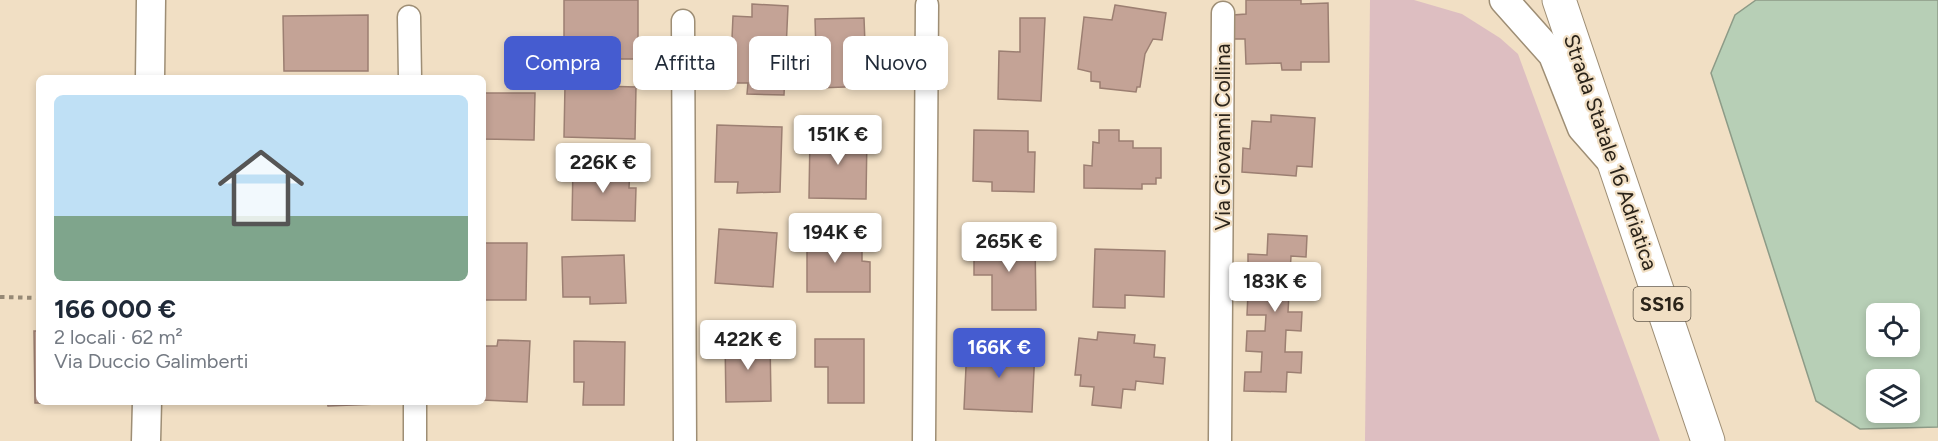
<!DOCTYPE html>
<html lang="it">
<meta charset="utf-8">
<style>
:root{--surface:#fff;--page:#f6f6f7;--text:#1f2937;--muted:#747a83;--accent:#455cd0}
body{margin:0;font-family:Figtree,sans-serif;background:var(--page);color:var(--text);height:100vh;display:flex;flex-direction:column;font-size:22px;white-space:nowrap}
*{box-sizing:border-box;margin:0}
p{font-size:20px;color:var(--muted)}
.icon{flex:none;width:33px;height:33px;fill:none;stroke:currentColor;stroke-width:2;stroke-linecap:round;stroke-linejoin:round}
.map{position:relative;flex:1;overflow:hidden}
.panel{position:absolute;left:36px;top:75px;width:450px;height:330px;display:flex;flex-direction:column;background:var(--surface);border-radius:9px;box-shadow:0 3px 9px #0003}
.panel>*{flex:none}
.guide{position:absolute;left:504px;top:36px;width:570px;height:54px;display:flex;gap:12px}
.buttons{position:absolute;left:1866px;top:303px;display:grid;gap:12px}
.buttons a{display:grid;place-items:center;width:54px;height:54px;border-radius:9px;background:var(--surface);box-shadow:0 3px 9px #0003;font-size:30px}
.price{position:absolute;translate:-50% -51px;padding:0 14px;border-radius:6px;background:#fff;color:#222;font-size:20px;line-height:39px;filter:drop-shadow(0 2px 3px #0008)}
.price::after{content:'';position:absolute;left:50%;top:36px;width:18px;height:14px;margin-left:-9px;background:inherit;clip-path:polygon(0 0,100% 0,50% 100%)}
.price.on{background:var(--accent);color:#fff}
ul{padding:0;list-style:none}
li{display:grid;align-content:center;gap:12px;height:318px;padding:0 18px}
li span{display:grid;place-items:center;height:186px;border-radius:9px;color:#555}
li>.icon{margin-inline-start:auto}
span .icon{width:108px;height:108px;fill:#fffc;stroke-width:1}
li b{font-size:26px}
.tag{padding:0 21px;border-radius:9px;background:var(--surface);box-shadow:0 3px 9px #0003;font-size:21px;line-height:54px}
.tag.on{background:var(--accent);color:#fff}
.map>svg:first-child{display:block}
.green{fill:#ddbec1}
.water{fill:#b7cfb6;stroke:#8d9b87;stroke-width:1.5;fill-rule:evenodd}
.building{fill:#c4a396;stroke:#9c7f72;stroke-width:1.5}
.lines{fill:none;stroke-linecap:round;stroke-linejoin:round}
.minor-casing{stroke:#9e8e75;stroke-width:25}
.tertiary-casing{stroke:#9e8e75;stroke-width:31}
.primary-casing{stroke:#9e8e75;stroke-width:35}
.path{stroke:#968976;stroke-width:4;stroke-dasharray:4.5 4.5;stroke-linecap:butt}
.minor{stroke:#fff;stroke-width:22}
.tertiary{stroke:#fff;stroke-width:28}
.primary{stroke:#fff;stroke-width:33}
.labels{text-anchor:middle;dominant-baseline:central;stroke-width:4.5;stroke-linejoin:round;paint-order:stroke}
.shield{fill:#f1dfc4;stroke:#665b4c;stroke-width:1.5}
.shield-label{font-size:20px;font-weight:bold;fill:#2a2319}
.street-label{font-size:21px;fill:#2a2319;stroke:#f1dfc4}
</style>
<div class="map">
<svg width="1938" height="441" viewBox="0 0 1938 441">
<rect width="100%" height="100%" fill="#f1dfc4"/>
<path class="green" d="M1370,0h44l48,14 38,24 18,16 142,387h-295z"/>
<path class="water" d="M1756,0h182v427l-78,2 -44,-28 -105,-328 24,-58zM1876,314h34v32h-34zM1876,380h34v32h-34z"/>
<path class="building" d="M564,0h74v59h-74z
M1246,0h55v4l27,-1 1,59h-28v8h-19l-1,-7 -35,1 -1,-25h-12v-24l13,-1z
M752,4l36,2 -4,89 -37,-1 1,-11h-18l3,-67 19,1z
M1115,5l51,8 -4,27 -9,-1 -8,15 -5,33h-3l-1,5 -36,-4v-6l-9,-1v-9l-13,-3 6,-52 28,3z
M368,15v56h-84l-1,-55z
M864,18l1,26h4v25l5,-1v18l-57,2 -2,-69z
M1020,18h25l-4,83 -43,-2 1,-48 21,1z
M565,85l71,2 -1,52 -71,-2z
M483,93h52l-1,47 -51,-1z
M1271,115l44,3 -3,49 -15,-1 -1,10 -54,-4 1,-24 7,1 2,-28 19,1z
M717,125l65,2 -2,65 -43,1 1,-11h-23z
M974,130l54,1v21h7l-1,40 -42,-1v-9l-19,-1z
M1099,130h20v11h14v7h28v30h-5v6h-14v5l-58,-1v-23l8,1 1,-24 6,1z
M810,134l57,1 -1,64 -57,-1z
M573,165l57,2 -1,21h7l-1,33 -63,-1z
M719,229l58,4 -4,54 -58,-4z
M807,231h44v19h11v11l8,1v30h-63z
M1268,234l39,2 -1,21 -15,-1 -1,18h14l-1,19h-14l-1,19h14l-1,19 -15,-1 -1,22h17l-1,21 -14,-1 -1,20 -42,-1 1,-19h16l1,-20 -16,-1 1,-20h18l1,-16h-19l1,-22 16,1v-18l-16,-1v-21l19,1z
M974,241h61l1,69h-44v-35h-18z
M483,243h44l-1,57h-43z
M1095,249l70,2 -1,46 -39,-2v13l-32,-1z
M624,255l2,48 -36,1v-7h-27l-1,-40z
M34,331h5v71l48,1h-52z
M1098,332l37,3 -1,8 21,2 -1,12 11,1 -2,26 -27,-3 -1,9 -12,-1 -2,19 -29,-3 2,-18 -14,-1 1,-11h-6l4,-37 18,2z
M815,339h49v64h-36v-36h-13z
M498,340l32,1 -3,61 -44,-2v-54h14z
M770,340l1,61 -45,1 -1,-61z
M574,341l51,1 -1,63h-41l1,-23h-10z
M967,346l68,3 -3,63 -68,-3z
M327,402h50v2l-49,2z"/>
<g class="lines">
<defs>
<path id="minor" d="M409,17l1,61
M683,21l2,420
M415,402v39
M924,441l3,-436
M1220,441l3,-428"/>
<path id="tertiary" d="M1504,0l49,55 29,73 29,33
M150,78l1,-78
M146,441l1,-39"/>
<path id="primary" d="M1559,0l149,441"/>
</defs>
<use href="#minor" class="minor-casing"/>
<use href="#tertiary" class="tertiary-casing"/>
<use href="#primary" class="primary-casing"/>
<path class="path" d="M0,297l39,1"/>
<use href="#minor" class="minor"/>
<use href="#tertiary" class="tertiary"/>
<use href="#primary" class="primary"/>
</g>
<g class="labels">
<rect class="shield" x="1633.5" y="287" width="57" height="34" rx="4.5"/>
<g class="shield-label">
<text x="1662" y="304">SS16</text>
</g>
<g class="street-label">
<text transform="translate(1222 137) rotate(-90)">Via Giovanni Collina</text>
<text transform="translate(1611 152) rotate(71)">Strada Statale 16 Adriatica</text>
</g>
</g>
</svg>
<div class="buttons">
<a><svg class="icon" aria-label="locate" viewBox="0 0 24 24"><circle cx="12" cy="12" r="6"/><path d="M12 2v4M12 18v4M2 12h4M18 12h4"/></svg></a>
<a><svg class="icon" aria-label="layers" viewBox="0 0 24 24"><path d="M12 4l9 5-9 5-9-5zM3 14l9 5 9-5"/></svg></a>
</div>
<b class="price" style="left:838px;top:166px">151K €</b>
<b class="price" style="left:603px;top:194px">226K €</b>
<b class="price" style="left:835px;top:264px">194K €</b>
<b class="price" style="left:1009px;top:273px">265K €</b>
<b class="price" style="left:1275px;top:313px">183K €</b>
<b class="price" style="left:748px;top:371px">422K €</b>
<b class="price on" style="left:999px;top:379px">166K €</b>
<div class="guide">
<a class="tag on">Compra</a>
<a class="tag">Affitta</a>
<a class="tag">Filtri</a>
<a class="tag">Nuovo</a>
</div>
<section class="panel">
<ul>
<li><span style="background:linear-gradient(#bfe0f5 65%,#7fa58c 0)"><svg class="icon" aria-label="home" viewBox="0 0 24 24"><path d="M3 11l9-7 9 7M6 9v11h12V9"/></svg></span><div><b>166 000 €</b><p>2 locali · 62 m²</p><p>Via Duccio Galimberti</p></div></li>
</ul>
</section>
</div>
